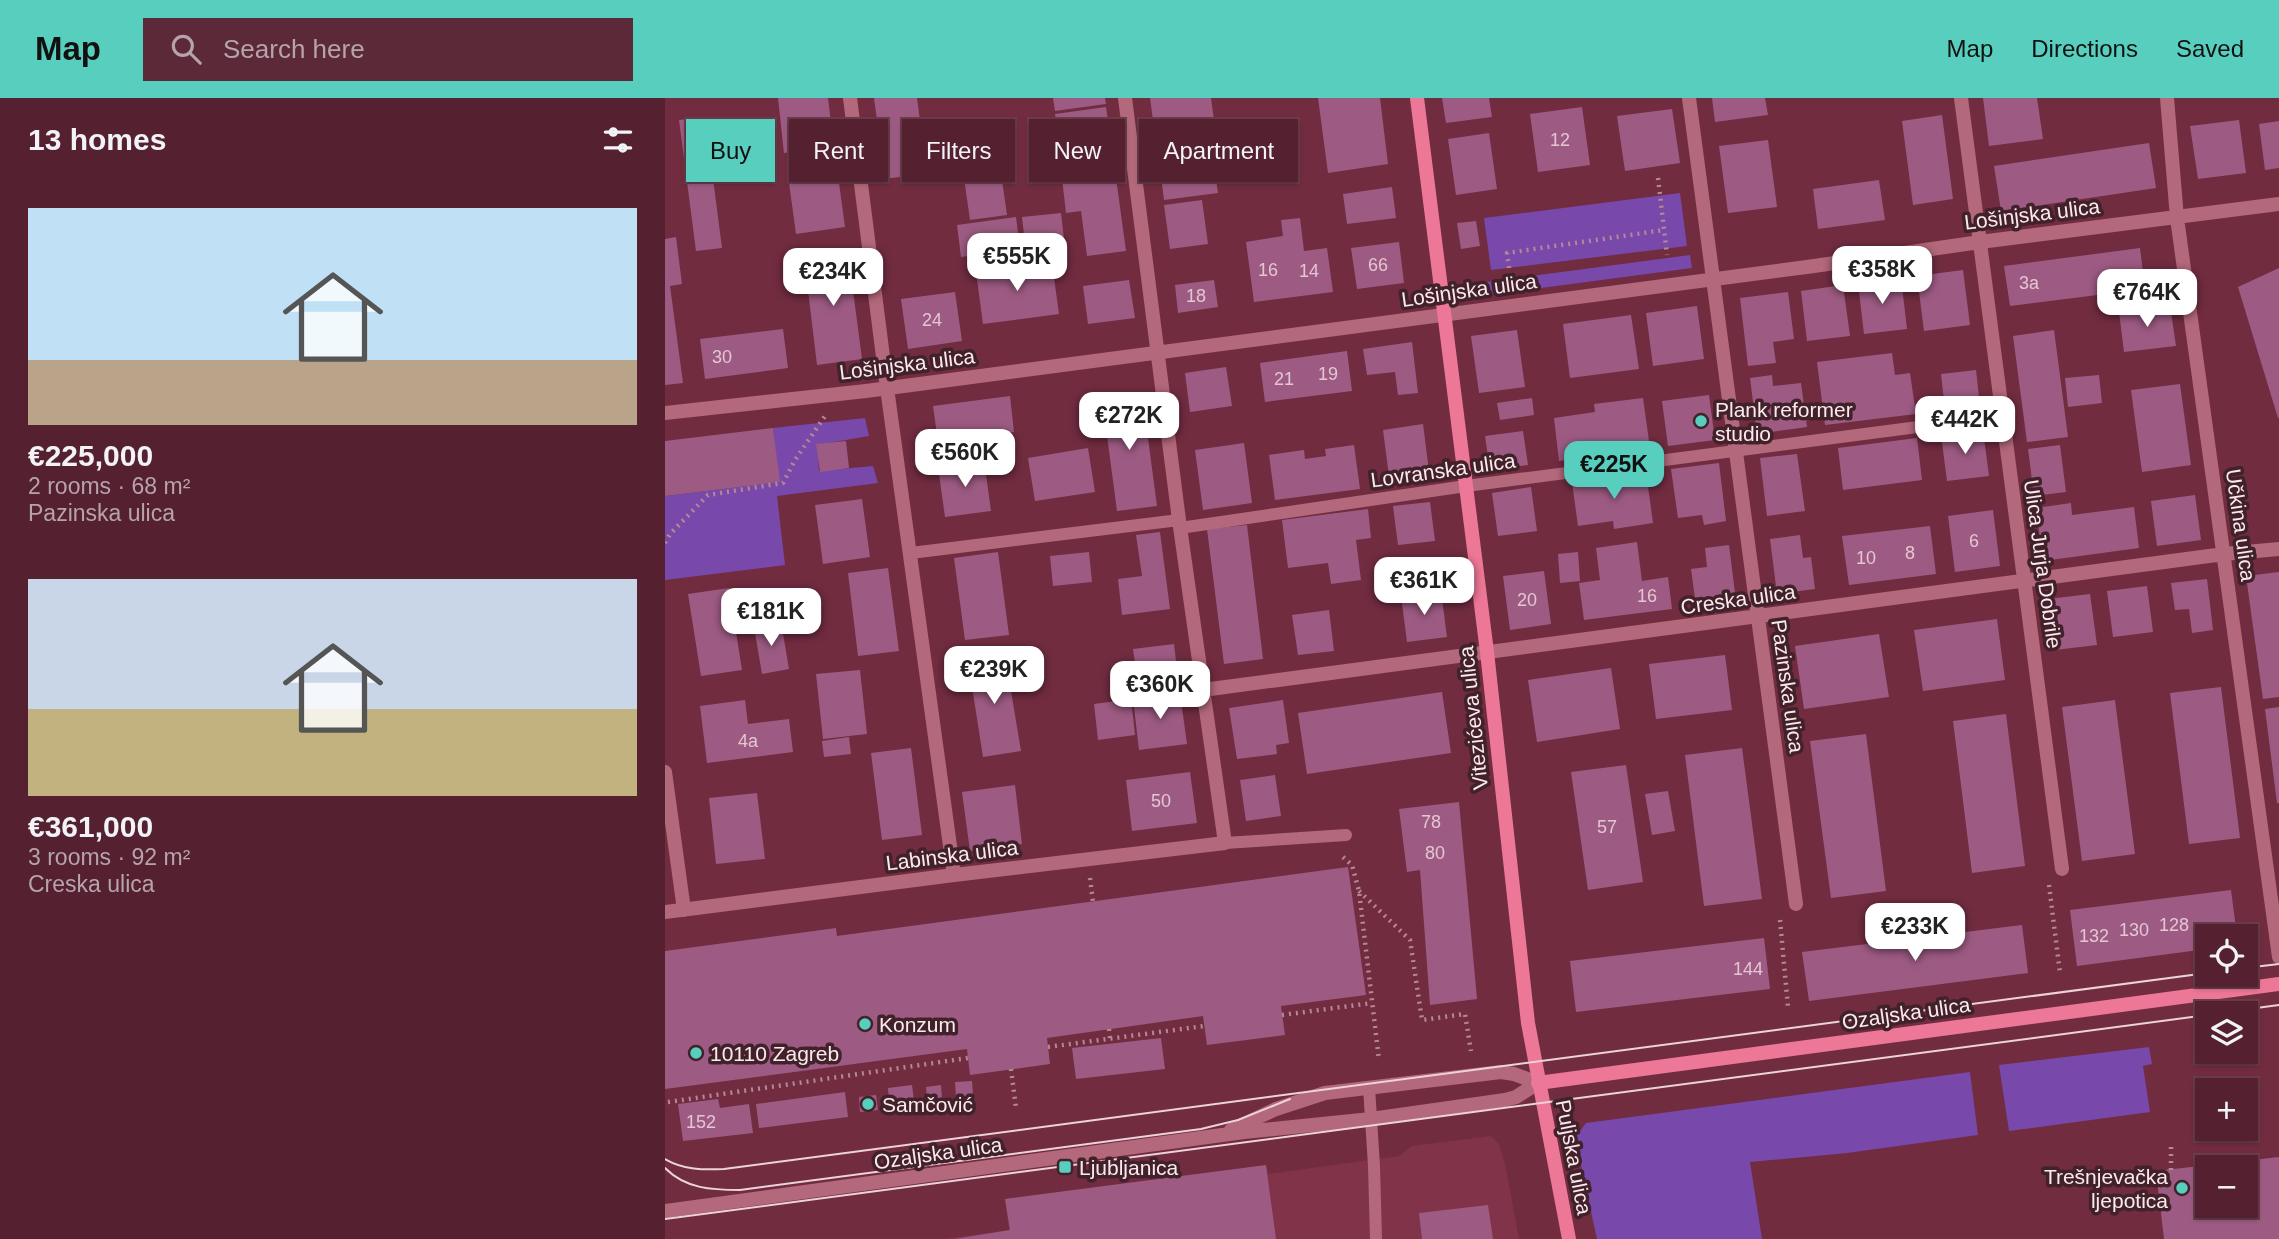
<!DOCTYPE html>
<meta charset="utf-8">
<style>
:root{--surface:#552130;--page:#5b2938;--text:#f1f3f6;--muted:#b6a3ab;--line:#6b3e4c;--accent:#58cebf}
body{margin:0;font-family:Arial,sans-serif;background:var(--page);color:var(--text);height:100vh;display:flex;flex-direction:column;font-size:26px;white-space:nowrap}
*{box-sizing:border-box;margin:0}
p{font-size:23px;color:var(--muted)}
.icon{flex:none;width:38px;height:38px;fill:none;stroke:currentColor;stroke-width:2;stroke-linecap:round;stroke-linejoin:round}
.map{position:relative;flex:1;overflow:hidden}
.panel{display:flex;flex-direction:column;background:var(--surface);width:665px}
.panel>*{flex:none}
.guide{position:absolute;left:21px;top:21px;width:665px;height:63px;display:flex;gap:14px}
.buttons{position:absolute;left:1530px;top:826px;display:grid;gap:14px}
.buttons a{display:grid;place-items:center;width:63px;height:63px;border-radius:0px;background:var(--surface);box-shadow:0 2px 5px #0004,0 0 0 2px var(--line);font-size:35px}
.price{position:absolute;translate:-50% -60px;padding:0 16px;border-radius:14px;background:#fff;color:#222;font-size:23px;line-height:46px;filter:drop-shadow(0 2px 4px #0008)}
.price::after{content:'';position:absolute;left:50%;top:42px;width:21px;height:16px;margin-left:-10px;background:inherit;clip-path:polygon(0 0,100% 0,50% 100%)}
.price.current{background:var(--accent);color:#111}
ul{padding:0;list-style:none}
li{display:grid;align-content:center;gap:14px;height:371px;padding:0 28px}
li span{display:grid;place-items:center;height:217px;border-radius:0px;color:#555}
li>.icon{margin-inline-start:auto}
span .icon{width:126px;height:126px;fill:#fffc;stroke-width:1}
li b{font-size:30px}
h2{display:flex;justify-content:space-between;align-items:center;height:84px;padding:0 28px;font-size:30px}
.chip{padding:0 24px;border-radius:0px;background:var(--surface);box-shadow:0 2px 5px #0004,0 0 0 2px var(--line);font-size:24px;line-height:63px}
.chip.current{background:var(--accent);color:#111}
header{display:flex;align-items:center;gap:42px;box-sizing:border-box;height:98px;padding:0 35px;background:var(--accent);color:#111}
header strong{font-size:33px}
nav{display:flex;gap:38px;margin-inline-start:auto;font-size:24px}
.search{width:490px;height:63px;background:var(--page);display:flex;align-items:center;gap:18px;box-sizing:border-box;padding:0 24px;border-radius:0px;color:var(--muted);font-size:26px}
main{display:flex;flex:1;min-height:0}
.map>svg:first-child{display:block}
.built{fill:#803349}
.green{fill:#7948ab}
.building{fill:#9d5b83;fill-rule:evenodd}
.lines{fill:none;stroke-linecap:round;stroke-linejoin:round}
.path{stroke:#b48895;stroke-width:4.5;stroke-dasharray:2 5;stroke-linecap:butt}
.lane{stroke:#b3687b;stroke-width:12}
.street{stroke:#b3687b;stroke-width:14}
.secondary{stroke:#ed7797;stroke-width:14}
.tram{stroke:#ebd3d9;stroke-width:2}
.poi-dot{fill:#58cebf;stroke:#42222a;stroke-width:2.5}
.labels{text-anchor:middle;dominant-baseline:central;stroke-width:7;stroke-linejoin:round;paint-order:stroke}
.number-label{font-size:18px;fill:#e4c6d2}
.street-label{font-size:21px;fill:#fbe9ed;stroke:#42222a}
.poi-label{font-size:21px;fill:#fbe9ed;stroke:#42222a;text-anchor:start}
</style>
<header>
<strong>Map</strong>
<div class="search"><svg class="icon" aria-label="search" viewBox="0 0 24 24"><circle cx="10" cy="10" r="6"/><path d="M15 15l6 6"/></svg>Search here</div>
<nav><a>Map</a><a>Directions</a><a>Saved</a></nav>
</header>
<main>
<section class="panel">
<h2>13 homes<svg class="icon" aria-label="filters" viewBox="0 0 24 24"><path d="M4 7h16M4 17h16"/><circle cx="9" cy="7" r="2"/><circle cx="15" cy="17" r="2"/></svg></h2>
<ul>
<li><span style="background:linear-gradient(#bfe0f5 70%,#b9a48a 0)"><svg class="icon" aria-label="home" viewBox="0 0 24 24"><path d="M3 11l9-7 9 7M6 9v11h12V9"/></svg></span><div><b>€225,000</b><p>2 rooms · 68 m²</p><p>Pazinska ulica</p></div></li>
<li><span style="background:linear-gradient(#c9d6e8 60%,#c2b280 0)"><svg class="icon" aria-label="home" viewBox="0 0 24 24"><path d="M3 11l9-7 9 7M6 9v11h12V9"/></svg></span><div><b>€361,000</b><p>3 rooms · 92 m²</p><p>Creska ulica</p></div></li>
</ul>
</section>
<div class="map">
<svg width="1614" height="1141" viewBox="0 0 1614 1141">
<rect width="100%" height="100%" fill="#712c40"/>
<path class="built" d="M826,1038l8,8 7,24 13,71h-577l67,-9 -4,-31 261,-34 2,9 131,-18 13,-10z"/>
<path class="green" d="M1015,95l7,53 -196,24 -7,-52z
M1025,157l2,13 -227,30 -1,-13z
M200,320l4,18 -52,9 2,26 54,-5 5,17 -101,13 8,69 -120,15v-84l114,-14 -6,-54z
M1484,949l3,17 -9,2 7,46 -141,19 -10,-66z
M1305,974l8,63 -131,18 -97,9 12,77h-165l-22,-101 11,-15z"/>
<path class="building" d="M113,0h50l6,49 -50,6z
M209,0h43l10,75 -42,6z
M388,0h52l1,6 -51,7z
M485,0h61l5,37 -60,8z
M653,0h62l8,66 -60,9z
M777,0h47l3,19 -46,6z
M1047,0h53l3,17 -53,7z
M1318,0h54l6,41 -54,7z
M441,9l7,48 -51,6 -7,-47z
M917,9l8,58 -52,7 -8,-58z
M1007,11l8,54 -55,8 -8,-55z
M1277,17l11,84 -40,6 -11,-84z
M40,19l17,131 -26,3 -17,-131z
M329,19l7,52 -33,5 -7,-53z
M1574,22l7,53 -48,6 -8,-53z
M1614,23v47l-14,2 -6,-46z
M824,35l8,56 -41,6 -8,-56z
M1103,42l9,67 -49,6 -9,-67z
M1484,45l7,45 -155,23 -7,-45z
M546,48l7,47 -54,7 -6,-47z
M171,63l9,66 -49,7 -9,-66z
M449,65l12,88 -39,5 -6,-45 -15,2 -5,-43z
M336,75l6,42 -37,5 -6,-42z
M1214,82l6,40 -67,9 -5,-40z
M727,89l4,31 -49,6 -4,-30z
M537,102l6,44 -38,5 -6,-44z
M396,115l3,26 -39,4 -3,-26z
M351,119l4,32 -59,8 -4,-32z
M635,120l4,33 23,-3 6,44 -79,10 -8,-60 37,-6 -2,-16z
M811,123l4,25 -19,3 -4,-26z
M11,139l6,47 -12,2 13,97 -18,2v-146z
M734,144l5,41 -47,6 -6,-41z
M1475,150l5,41 -135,17 -6,-40z
M183,154l14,107 -45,6 -13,-108z
M387,165l7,51 -76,10 -7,-52z
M1614,170v150h-1l-40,-131z
M1298,172l7,55 -46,6 -7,-55z
M1236,180l6,51 -43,5 -6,-51z
M464,182l6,38 -47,6 -5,-38z
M549,182l4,27 -40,6 -3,-28z
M1178,187l7,51 -43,5 -6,-50z
M290,194l7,49 -54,8 -7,-50z
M1123,194l6,47 -21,3 3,21 -28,3 -8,-68z
M1505,207l6,41 -52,6 -5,-40z
M1032,208l7,53 -51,7 -7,-53z
M966,217l8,54 -69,9 -7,-54z
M118,231l5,39 -83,11 -5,-40z
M852,232l8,57 -46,6 -8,-57z
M1389,232l14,107 -41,5 -14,-106z
M747,244l6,51 -20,2 -3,-23 -28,3 -4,-26z
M682,253l5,40 -87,11 -5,-39z
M1227,255l3,22 15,-2 6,41 -91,11 -8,-63z
M561,269l6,39 -42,6 -5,-39z
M1311,272l4,36 -35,4 -4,-36z
M1107,277l1,11 28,-3 6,44 -50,7 -7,-56z
M1434,277l3,28 -34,4 -3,-29z
M1515,286l11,81 -49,7 -11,-82z
M477,295l15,113 -40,5 -15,-113z
M1044,297l6,45 -47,6 -6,-45z
M345,298l4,36 -76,10 -5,-36z
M867,300l2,17 -34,5 -3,-17z
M978,300l7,50 -91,13 -5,-43 41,-6 -1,-8z
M758,326l7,55 -40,5 -7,-54z
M108,330l7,54 -115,14v-55z
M1318,332l6,46 -42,5 -6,-46z
M858,333l5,34 -38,5 -5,-34z
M1252,340l5,42 -79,10 -5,-42z
M181,343l3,27 -29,4 -4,-28z
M579,345l8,60 -49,7 -8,-60z
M689,347l6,44 -85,11 -6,-45 35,-5 1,9 21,-3 -1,-7z
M1395,347l6,47 -32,4 -6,-47z
M423,350l7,44 -60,9 -7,-43z
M1132,356l8,57 -38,5 -7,-58z
M319,362l7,51 -46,6 -7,-50z
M1054,365l7,58 -22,4 -2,-10 -24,3 -7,-49z
M981,374l7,51 -39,6 -1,-8 -35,5 -6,-44z
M866,389l6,44 -39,5 -6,-43z
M1530,397l6,45 -44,6 -6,-45z
M197,401l8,58 -47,7 -8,-59z
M765,404l5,39 -37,4 -5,-39z
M1406,405l1,12 62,-8 5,41 -96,13 -7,-53z
M703,411l3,29 -15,2 5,40 -30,4 -3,-21 -40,5 -6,-48z
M1328,412l7,56 -45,6 -7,-56z
M582,427l16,134 -39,5 -17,-135z
M1265,428l6,48 -87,11 -7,-49z
M495,434l10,77 -48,6 -4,-36 24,-3 -6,-41z
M1135,437l3,23 8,-1 4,32 -38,5 -7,-55z
M972,444l5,39 26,-4 4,32 -88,11 -5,-37 21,-3 -4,-32z
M1064,447l7,56 -40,5 -5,-37 16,-2 -2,-19z
M333,454l11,83 -44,5 -11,-82z
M424,454l3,30 -39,4 -3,-30z
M913,454l2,29 -20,2 -2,-29z
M223,470l11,83 -41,5 -10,-83z
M879,473l7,53 -41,6 -7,-54z
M1614,474v125l-16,2 -17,-123z
M1542,481l6,51 -21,3 -3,-24 -14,1 -4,-27z
M1482,488l6,46 -40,5 -6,-46z
M64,490l13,82 -41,6 -13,-82z
M776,493l6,46 -40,5 -6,-46z
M1425,496l7,51 -42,5 -7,-51z
M664,512l5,41 -36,4 -6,-40z
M1332,521l8,61 -82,11 -9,-61z
M116,524l8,47 -27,5 -8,-47z
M1214,536l10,63 -85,12 -9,-63z
M509,546l4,34 -40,5 -5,-34z
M340,557l16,96 -38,6 -15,-96z
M1060,557l7,55 -76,9 -7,-55z
M946,570l9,61 -83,13 -9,-62z
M195,572l7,64 -44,5 -7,-65z
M1556,589l19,151 -51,6 -19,-151z
M777,594l9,61 -144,21 -9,-61z
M515,595l7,51 -48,6 -6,-52z
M466,601l4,36 -37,5 -4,-36z
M80,602l3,24 41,-5 4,33 -86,11 -7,-57z
M618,602l6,43 -13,2 1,9 -40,5 -8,-51z
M1450,602l20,154 -53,7 -20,-154z
M1614,609v96h-2l-12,-94z
M1341,616l19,152 -53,7 -19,-152z
M1201,636l20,157 -55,7 -21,-157z
M184,639l2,17 -27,3 -2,-16z
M246,650l11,87 -40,5 -11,-87z
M1077,650l20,151 -58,7 -19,-151z
M961,667l17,117 -55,8 -17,-118z
M525,674l7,51 -65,8 -6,-51z
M610,677l6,41 -35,5 -6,-41z
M350,687l7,59 -52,7 -8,-59z
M1003,693l7,40 -23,4 -7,-41z
M92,695l8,66 -49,5 -7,-66z
M794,704l18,197 -47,6 -10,-135 -13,2 -8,-63z
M683,769l18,128 -85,11 4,29 -78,10 -4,-29 -156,22 3,26 -80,11 -3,-26 -302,40v-138l171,-23 1,8z
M1566,792l6,46h-30v13l-130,17 -7,-56z
M1357,827l6,48 -219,28 -7,-49z
M1099,840l6,51 -194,23 -6,-51z
M496,940l4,31 -89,10 -4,-31z
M307,983l1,14 -17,2 -1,-15z
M247,987l2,16 -25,3 -1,-16z
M276,987l1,14 -15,1 -1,-13z
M180,994l3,25 -89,11 -3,-24z
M211,997l2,15 -18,2 -1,-15z
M53,1001l2,9 29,-4 4,29 -70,8 -5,-37z
M1614,1059v82h-115l-8,-68zM1542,1069h38v39h-38z
M601,1067l10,74h-321l55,-9 -5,-31z
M823,1107l5,34h-71l-3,-26z"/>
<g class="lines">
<path class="path" d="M993,80l9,77
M845,177l-3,-22 157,-23
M0,445l5,-9 38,-39 75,-12 12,-23 30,-44
M678,759l9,8 7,26 20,169
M425,780l3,24
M1384,787l11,88
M694,793l51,49 12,80 43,-6 6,37
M1115,822l8,87
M617,917l90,-12
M444,931l1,9
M383,949l156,-21
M346,971l5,39
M3,1004l300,-44
M1506,1072v-27"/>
<path class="lane" d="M515,430l286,-42 536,-70
M246,455l268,-33
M560,745l121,-8
M704,989l5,79 2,73"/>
<path class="street" d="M185,0l37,290 67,487
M1024,0l107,806
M1296,0l101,771
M1502,0l10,120 102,739
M0,315l201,-22 948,-125 166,-24 299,-38
M538,592l1021,-136 55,-5
M0,674l19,138
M0,814l289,-37 271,-32 -46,-323 -54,-422
M566,1032l45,-21 49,-16 176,-21 13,2 24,9
M0,1113l579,-79 127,-13 134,-19 11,-3 22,-14"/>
<path class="secondary" d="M752,0l70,554 41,371 41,216
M873,985l741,-99"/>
<path class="tram" d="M1580,870l34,-4
M1554,915l60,-8
M0,1061c19,11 38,11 59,10l1483,-196
M0,1070c21,21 47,22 75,22l461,-61 37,-9 52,-21
M0,1121l1542,-204"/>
</g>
<g class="poi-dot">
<circle cx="1036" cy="323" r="7"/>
<circle cx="200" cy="926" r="7"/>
<circle cx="31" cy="955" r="7"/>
<circle cx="203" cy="1006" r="7"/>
<rect x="393" y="1062" width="14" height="14" rx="3.5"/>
<circle cx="1517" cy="1090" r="7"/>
</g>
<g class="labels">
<g class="number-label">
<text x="895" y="42">12</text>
<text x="713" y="167">66</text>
<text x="603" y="172">16</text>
<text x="644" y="173">14</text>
<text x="1364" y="185">3a</text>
<text x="531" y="198">18</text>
<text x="267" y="222">24</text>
<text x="57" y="259">30</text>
<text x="663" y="276">19</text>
<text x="619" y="281">21</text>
<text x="1309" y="443">6</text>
<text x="1245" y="455">8</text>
<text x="1201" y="460">10</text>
<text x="982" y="498">16</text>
<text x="862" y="502">20</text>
<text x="83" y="643">4a</text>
<text x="496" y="703">50</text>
<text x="766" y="724">78</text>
<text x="942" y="729">57</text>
<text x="770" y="755">80</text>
<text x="1509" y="827">128</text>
<text x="1469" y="832">130</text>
<text x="1429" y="838">132</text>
<text x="1083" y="871">144</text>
<text x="36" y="1024">152</text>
</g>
<g class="street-label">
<text transform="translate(1367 116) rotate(-7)">Lošinjska ulica</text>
<text transform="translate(804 192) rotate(-8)">Lošinjska ulica</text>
<text transform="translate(242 266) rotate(-7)">Lošinjska ulica</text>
<text transform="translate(778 372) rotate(-8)">Lovranska ulica</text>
<text transform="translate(1576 427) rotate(82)">Učkina ulica</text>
<text transform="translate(1378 466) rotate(82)">Ulica Jurja Dobrile</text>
<text transform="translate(1073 501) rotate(-8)">Creska ulica</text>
<text transform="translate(1123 588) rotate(82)">Pazinska ulica</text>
<text transform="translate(808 620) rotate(-96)">Vitezićeva ulica</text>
<text transform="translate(287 757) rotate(-7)">Labinska ulica</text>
<text transform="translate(1241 915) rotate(-8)">Ozaljska ulica</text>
<text transform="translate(273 1055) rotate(-8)">Ozaljska ulica</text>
<text transform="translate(909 1059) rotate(79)">Puljska ulica</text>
</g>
<g class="poi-label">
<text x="1050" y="311">Plank reformer<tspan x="1050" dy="24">studio</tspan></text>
<text x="214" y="926">Konzum</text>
<text x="45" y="955">10110 Zagreb</text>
<text x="217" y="1006">Samčović</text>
<text x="414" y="1069">Ljubljanica</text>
<text x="1503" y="1078" text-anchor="end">Trešnjevačka<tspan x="1503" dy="24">ljepotica</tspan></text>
</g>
</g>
</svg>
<div class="buttons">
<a><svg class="icon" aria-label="locate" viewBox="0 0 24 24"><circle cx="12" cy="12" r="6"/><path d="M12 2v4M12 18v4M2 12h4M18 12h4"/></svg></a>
<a><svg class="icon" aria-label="layers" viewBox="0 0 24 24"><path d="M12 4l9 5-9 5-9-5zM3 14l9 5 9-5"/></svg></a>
<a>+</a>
<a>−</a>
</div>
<b class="price" style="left:352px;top:195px">€555K</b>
<b class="price" style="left:1217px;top:208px">€358K</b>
<b class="price" style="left:168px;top:210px">€234K</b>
<b class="price" style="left:1482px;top:231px">€764K</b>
<b class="price" style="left:464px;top:354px">€272K</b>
<b class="price" style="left:1300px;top:358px">€442K</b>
<b class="price" style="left:300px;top:391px">€560K</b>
<b class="price current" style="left:949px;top:403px">€225K</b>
<b class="price" style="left:759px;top:519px">€361K</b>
<b class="price" style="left:106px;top:550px">€181K</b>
<b class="price" style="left:329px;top:608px">€239K</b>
<b class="price" style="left:495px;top:623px">€360K</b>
<b class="price" style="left:1250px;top:865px">€233K</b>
<div class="guide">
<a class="chip current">Buy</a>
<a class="chip">Rent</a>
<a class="chip">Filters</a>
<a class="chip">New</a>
<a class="chip">Apartment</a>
</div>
</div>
</main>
